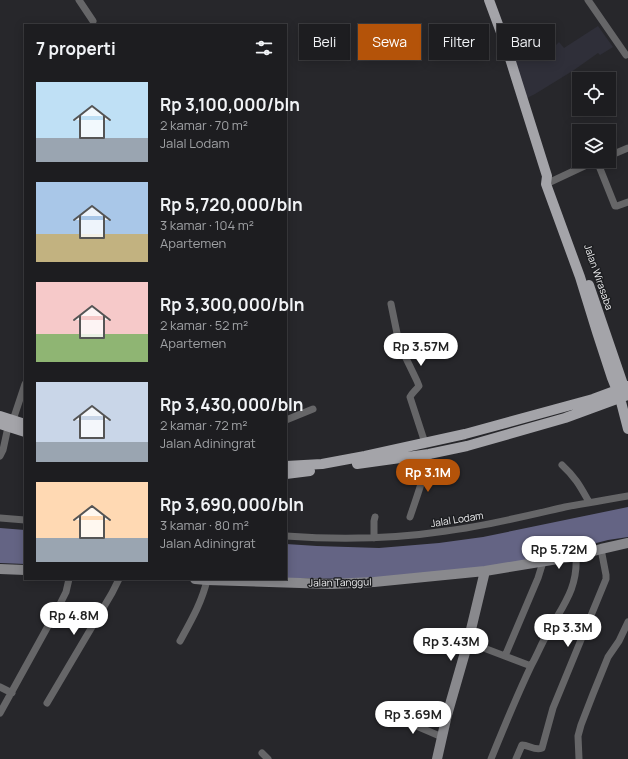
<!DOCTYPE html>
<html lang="id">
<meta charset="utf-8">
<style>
:root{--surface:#1d1d20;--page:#252629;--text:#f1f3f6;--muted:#a0a2a5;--line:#3b3b3e;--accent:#b45309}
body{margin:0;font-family:Manrope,sans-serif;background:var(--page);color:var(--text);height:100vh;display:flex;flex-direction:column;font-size:15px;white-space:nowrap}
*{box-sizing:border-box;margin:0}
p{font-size:13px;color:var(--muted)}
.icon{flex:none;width:22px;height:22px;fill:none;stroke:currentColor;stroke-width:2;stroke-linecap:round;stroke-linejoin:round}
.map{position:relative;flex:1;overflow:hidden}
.sheet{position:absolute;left:24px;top:24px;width:263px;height:556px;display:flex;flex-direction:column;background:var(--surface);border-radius:0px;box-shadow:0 2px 10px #0003,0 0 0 1px var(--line)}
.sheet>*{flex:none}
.top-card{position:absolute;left:299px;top:24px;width:269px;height:36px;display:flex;gap:8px}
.controls{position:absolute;left:572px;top:72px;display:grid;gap:8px}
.controls a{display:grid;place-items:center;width:44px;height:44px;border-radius:0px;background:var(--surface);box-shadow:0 2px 10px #0003,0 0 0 1px var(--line);font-size:20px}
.price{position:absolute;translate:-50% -34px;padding:0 9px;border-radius:14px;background:#fff;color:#222;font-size:13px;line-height:26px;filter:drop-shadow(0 1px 2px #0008)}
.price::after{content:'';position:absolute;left:50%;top:24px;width:12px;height:9px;margin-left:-6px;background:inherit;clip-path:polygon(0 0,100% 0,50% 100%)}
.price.active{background:var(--accent);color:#fff}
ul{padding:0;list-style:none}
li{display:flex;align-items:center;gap:12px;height:100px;padding:0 12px}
li span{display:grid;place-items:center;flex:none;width:112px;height:80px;border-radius:0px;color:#555}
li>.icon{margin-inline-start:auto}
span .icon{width:48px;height:48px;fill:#fffc;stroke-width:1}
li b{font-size:17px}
h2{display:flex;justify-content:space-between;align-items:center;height:48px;padding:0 12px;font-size:17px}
.chip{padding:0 14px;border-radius:0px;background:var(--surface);box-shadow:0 2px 10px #0003,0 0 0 1px var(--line);font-size:14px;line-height:36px}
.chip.active{background:var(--accent);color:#fff}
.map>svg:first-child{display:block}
.built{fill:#2f2f39}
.water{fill:#646484}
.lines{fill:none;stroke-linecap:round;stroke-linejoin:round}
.street{stroke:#666668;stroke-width:7}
.secondary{stroke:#89898d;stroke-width:10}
.primary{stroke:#a4a4a9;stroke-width:10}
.labels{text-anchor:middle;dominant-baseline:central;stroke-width:3;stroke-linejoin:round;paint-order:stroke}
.street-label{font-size:10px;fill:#f1f1f3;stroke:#1d1e21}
</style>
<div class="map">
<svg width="628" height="759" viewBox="0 0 628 759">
<rect width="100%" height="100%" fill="#27272b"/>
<path class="built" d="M598,26l15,21 -13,8 -2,-2 -24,17 -39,24 -10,5 -16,-50 31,-19 14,17 5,-5 5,6z"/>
<path class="water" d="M628,507v30l-20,3 -66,17 -58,11 -113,11 -85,-1v-34l31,2 62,2 60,-5 44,-6z
M0,528l25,2v34l-25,-1z"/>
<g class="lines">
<path class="street" d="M79,0l14,21
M588,0l38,55
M609,156l19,-8
M597,161l18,45h2l11,-4
M546,184l49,-23
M391,304l8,39 5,11 13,27 2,5c-3,4 -7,7 -9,11l15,46
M13,420l12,-36
M286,420l27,-11
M0,456l3,-6 5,-23
M562,465c14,13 18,21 27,37
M410,517c7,-21 15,-42 19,-63
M0,518l25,2
M286,536c54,4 107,3 160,-5 40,-5 80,-15 119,-24 21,-4 42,-7 63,-11
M374,538v-17l1,-4
M180,641c11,-20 22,-39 27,-61
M468,642l63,24
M505,656l33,-78 5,-16
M0,687l12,6
M47,703l65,-110 7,-14
M429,708l18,7
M0,713l58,-105 8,-16 3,-13
M391,715l51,22
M262,753l6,6
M491,759c13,-32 26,-64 41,-95 6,-11 11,-24 18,-35 14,-25 28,-42 26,-73
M516,759l6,-14c7,0 13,6 20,3l11,-40 53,-129v-4l-5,-26
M579,759l-1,-23 3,-11 12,-31 15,-37 11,-16 9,-19"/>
<path class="secondary" d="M0,569l25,1
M195,579l12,1 124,4 43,-2 111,-11 91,-15 25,-7 27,-6
M437,759l10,-44 21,-73 17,-71"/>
<path class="primary" d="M489,0l17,46 41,130 -1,8 34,93 17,55 15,46 8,20 8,31
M589,285l37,108
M0,416l25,8
M0,424l25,8
M357,464l72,-10 38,-8 98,-28 63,-23
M286,466l36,-2 43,-8 100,-22 128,-35 35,-13
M286,474l24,-3"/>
</g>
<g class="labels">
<g class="street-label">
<text transform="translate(599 277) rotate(71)">Jalan Wirasaba</text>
<text transform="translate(457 519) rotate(-9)">Jalal Lodam</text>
<text transform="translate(340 582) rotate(-1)">Jalan Tanggul</text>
</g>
</g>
</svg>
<div class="controls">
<a><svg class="icon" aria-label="locate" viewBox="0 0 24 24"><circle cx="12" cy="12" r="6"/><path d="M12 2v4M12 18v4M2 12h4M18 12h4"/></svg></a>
<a><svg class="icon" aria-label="layers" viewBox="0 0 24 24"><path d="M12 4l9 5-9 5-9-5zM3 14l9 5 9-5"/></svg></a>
</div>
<b class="price" style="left:421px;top:367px">Rp 3.57M</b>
<b class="price active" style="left:428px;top:493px">Rp 3.1M</b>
<b class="price" style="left:559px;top:570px">Rp 5.72M</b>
<b class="price" style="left:74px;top:636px">Rp 4.8M</b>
<b class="price" style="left:568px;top:648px">Rp 3.3M</b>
<b class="price" style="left:451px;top:662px">Rp 3.43M</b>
<b class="price" style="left:413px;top:735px">Rp 3.69M</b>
<div class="top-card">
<a class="chip">Beli</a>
<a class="chip active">Sewa</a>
<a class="chip">Filter</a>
<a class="chip">Baru</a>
</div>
<section class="sheet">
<h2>7 properti<svg class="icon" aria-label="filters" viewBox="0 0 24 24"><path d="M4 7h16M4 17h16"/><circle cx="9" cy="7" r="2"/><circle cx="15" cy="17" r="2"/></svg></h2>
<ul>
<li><span style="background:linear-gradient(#bfe0f5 70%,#9aa5b1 0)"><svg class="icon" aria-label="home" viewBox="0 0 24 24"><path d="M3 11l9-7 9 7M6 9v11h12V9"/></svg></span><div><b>Rp 3,100,000/bln</b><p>2 kamar · 70 m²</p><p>Jalal Lodam</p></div></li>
<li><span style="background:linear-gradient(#a9c7e8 65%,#c2b280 0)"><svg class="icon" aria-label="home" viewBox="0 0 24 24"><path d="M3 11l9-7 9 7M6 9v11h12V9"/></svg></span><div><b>Rp 5,720,000/bln</b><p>3 kamar · 104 m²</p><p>Apartemen</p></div></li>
<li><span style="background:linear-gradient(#f6c9c9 65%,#8fb573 0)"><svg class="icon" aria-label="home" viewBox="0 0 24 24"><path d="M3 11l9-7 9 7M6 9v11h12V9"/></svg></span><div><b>Rp 3,300,000/bln</b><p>2 kamar · 52 m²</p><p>Apartemen</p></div></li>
<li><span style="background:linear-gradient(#c9d6e8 75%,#9aa5b1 0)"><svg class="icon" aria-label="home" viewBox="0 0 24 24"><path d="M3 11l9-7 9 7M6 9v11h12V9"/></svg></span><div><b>Rp 3,430,000/bln</b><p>2 kamar · 72 m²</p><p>Jalan Adiningrat</p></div></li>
<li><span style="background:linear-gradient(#ffd9b3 70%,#9aa5b1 0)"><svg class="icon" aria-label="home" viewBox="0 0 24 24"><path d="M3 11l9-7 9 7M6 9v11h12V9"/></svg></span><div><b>Rp 3,690,000/bln</b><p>3 kamar · 80 m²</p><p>Jalan Adiningrat</p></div></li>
</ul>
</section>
</div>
